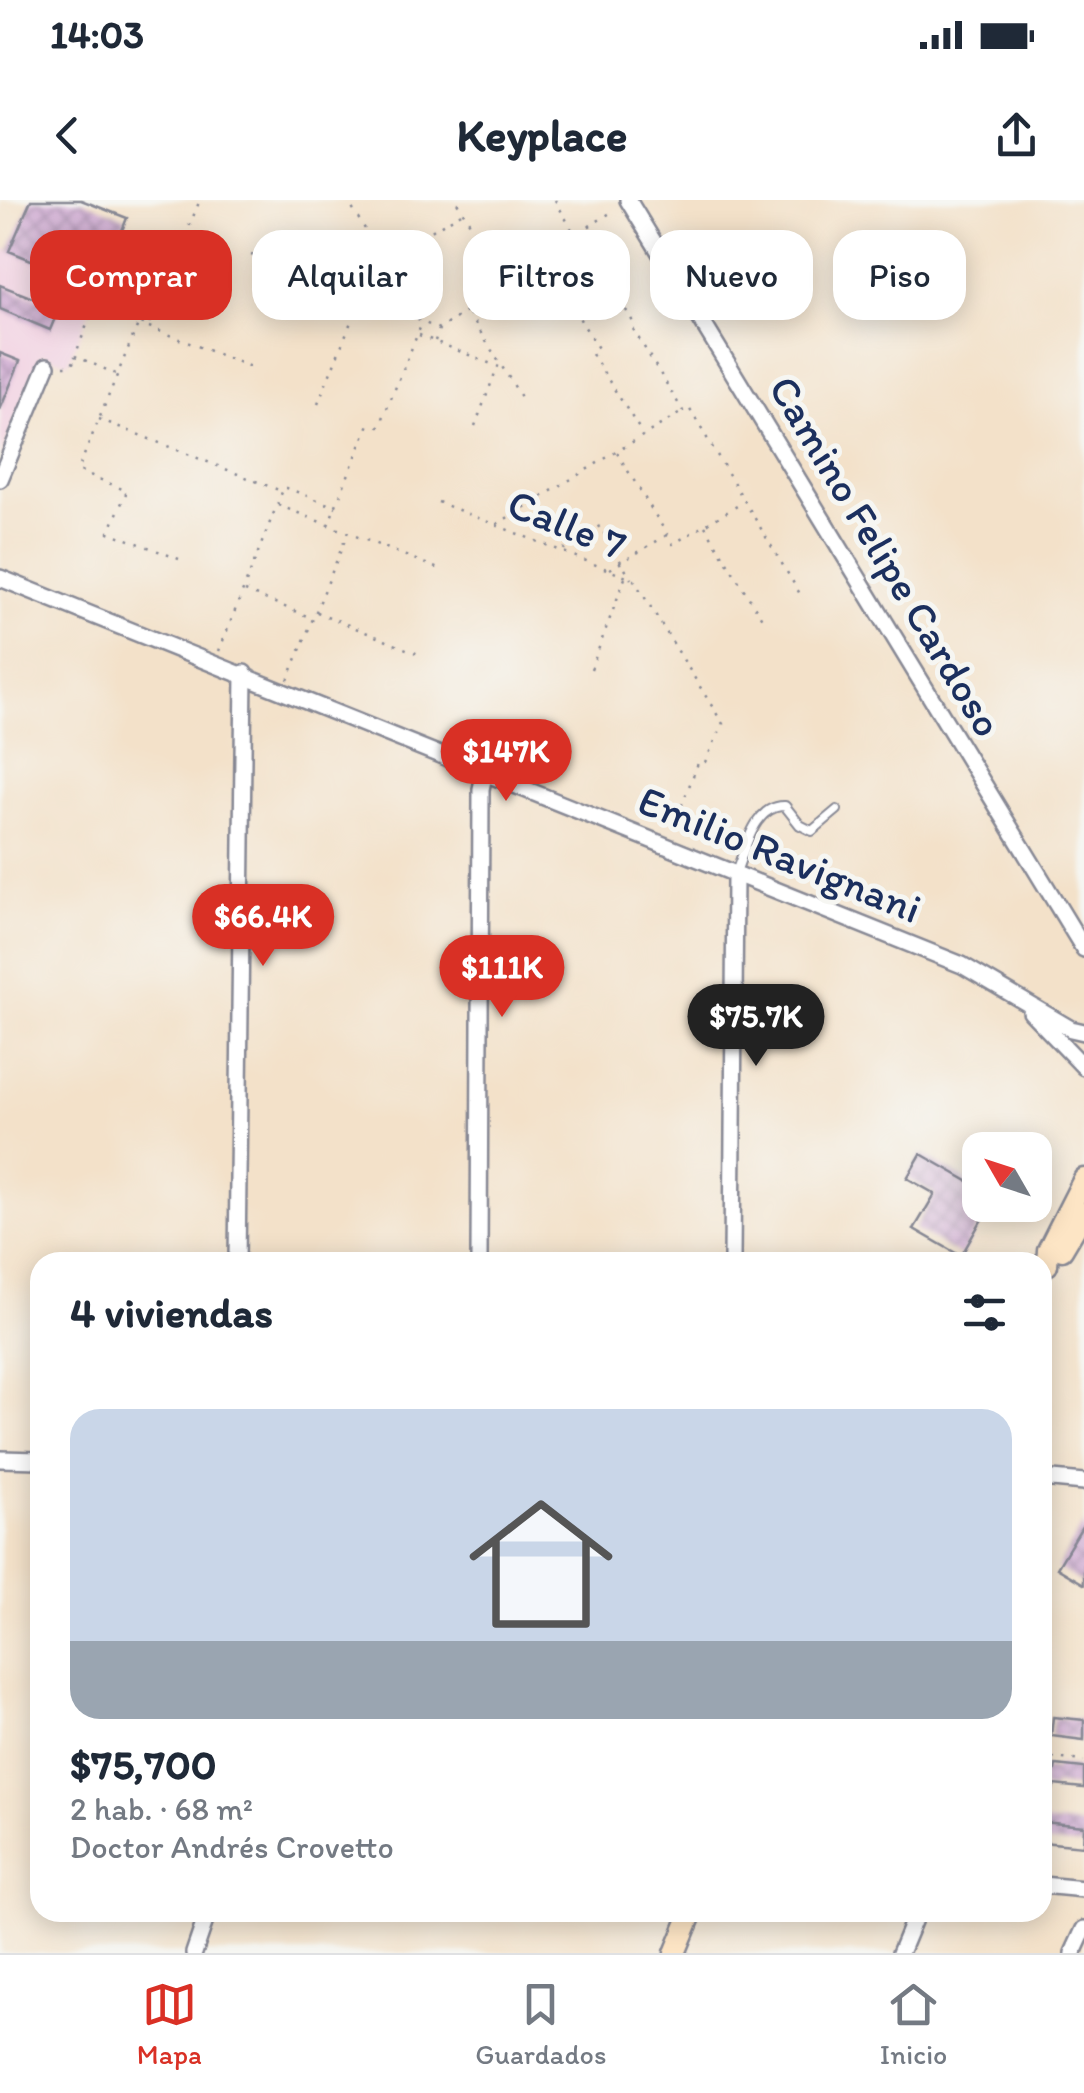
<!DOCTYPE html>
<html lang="es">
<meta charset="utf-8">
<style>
:root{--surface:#fff;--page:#f2f2f3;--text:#1f2937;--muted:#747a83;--line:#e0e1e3;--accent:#d93025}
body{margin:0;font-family:Itim,sans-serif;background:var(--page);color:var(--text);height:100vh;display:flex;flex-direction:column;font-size:38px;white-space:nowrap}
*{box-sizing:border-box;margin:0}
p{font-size:32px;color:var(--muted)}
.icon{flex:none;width:55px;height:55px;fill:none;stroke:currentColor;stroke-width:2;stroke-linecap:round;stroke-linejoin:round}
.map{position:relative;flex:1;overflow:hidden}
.side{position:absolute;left:30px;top:1052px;width:1022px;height:670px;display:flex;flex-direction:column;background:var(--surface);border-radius:30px;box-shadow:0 5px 25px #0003}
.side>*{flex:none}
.guide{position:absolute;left:30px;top:30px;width:1025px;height:90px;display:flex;gap:20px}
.needle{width:65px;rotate:309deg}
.fabs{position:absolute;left:962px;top:932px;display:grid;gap:20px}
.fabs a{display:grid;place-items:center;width:90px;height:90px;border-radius:20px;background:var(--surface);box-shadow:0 5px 25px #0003;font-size:50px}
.price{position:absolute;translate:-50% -85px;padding:0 22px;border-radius:35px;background:var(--accent);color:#fff;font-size:32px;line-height:65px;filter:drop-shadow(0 2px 5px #0008)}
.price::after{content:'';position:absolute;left:50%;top:60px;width:30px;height:22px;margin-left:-15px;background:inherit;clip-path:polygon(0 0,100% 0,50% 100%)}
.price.current{background:#222;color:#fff}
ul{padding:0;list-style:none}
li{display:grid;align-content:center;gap:20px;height:530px;padding:0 40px}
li+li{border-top:2px solid var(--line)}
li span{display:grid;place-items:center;height:310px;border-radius:30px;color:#555}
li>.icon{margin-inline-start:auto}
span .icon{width:180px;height:180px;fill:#fffc;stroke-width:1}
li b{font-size:42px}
h2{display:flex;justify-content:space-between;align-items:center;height:120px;padding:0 40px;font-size:42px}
.chip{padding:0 35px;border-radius:30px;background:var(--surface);box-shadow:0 5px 25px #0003;font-size:35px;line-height:90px}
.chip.current{background:var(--accent);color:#fff}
.status{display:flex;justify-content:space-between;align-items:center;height:70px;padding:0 50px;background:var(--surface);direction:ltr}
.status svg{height:28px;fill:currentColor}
header{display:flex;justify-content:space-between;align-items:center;height:130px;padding:0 40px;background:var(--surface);font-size:45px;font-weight:700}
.tab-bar{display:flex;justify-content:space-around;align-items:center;height:140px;border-top:2px solid var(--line);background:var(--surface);font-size:28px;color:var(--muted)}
.tab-bar a{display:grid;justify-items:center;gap:5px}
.tab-bar .current{color:var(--accent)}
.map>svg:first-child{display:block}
.built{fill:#f2cfe1}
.building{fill:url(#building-cross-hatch)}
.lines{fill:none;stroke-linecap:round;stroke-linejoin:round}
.service-casing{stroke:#878894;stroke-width:12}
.minor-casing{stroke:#878894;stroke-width:20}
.secondary-casing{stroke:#878894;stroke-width:25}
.path{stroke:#878894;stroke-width:2.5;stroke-dasharray:2.5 8;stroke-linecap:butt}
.service{stroke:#fff;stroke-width:8}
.minor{stroke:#fff;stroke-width:15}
.secondary{stroke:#fde5c5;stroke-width:20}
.labels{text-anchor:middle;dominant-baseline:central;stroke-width:10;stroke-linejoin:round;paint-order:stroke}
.street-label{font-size:42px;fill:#1b2f5e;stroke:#f6f6f2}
</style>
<div class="status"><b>14:03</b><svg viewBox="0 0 49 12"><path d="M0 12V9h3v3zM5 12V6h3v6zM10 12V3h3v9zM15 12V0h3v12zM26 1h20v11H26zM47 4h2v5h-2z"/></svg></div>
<header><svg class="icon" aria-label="back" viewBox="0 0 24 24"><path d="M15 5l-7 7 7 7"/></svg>Keyplace<svg class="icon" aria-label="share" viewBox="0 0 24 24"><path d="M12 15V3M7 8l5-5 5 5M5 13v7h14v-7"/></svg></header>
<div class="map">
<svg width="1084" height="1753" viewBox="0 0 1084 1753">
<defs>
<pattern id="building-cross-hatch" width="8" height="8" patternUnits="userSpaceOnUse" patternTransform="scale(2.5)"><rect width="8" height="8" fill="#cea8d0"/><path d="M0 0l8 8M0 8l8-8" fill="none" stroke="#a689ac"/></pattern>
</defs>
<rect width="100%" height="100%" fill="#f6f6f2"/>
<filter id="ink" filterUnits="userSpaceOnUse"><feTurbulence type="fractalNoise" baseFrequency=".01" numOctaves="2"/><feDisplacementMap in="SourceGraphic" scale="20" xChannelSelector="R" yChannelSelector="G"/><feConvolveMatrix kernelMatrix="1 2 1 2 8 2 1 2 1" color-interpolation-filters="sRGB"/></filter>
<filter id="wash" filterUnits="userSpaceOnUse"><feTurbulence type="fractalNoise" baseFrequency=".0048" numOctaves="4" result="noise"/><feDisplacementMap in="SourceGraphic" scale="40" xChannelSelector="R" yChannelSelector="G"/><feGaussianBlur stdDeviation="2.25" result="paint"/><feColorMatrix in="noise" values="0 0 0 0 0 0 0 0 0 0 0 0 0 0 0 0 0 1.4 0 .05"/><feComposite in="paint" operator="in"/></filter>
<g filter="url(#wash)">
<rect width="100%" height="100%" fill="#f3e1c9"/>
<path class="built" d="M2,48l97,40 -31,75 -26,-9 -42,104z"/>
<g id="blocks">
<path class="building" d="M31,0h50l46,18 -28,70 -18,-7 -8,19 -9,-4 -14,34 -50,-21v-24l38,15 13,-32 -42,-17z
M0,153l20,8 -20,49z
M921,954l59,34v17h10l-29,51 -47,-27 21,-35 -28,-16z
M1084,1323v61l-27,-16z
M1053,1517l31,3v20l-33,-4z
M1056,1565l28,3v20l-30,-3 -1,5 -11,-1v-20l13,1z
M1042,1622l42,4 -1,20 -41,-4z"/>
</g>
</g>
<g filter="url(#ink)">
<use href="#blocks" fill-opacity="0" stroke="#878894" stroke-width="2.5"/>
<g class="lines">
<defs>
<path id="service" d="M736,672c10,-24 18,-67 49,-66l15,19 12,6 25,-21"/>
<path id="minor" d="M628,0l456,749
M0,279l47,-113
M0,378l962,387 109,64 13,3
M1031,812l53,55
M237,1062l7,-589
M479,1062l2,-473 4,-18
M732,1062l3,-387
M0,1259l40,1
M1042,1278l42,4
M1042,1685l42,4
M194,1753l14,-41
M900,1753l17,-41
M1073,1753l11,-24"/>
<path id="secondary" d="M1062,1050l22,-37
M1047,1065l1,-15 36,-71
M675,1753l17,-41"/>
</defs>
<use href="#service" class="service-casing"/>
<use href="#minor" class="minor-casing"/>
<use href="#secondary" class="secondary-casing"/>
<path class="path" d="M347,0l36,58
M555,0l20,35 5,-3 56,95
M580,32l35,-22
M251,55l42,12 146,62
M541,56l58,94
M375,66l27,44
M116,79l-11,-1 -30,78 41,18
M505,79l69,-43
M510,84l35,-21
M345,87l2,-6 116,-69
M95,105l42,17
M469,114l52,83
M149,127l104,41
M633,129l50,82 6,-3 114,191
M419,135l80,32
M435,141l4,-12 69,-44 -51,-83 3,-2
M592,154l50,79
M64,166h8l3,-9
M318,204l43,-107
M99,219l182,72
M475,226l22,-58
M379,228l43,-105
M617,253l56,91 69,-41
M438,302l196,78 89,144 -18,38 -7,1 -26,68
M278,305l163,65
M497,324l185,-112
M328,325l41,-101
M705,326l59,96
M564,350l2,-6 34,-18 31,53
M179,359l-70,-27 18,-41 -49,-21 61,-148 9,4 52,-126
M610,369l57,-34
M245,391l67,27
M317,412l104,43
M219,451l65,-164 52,20
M591,469l34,-91
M288,480l59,-145
M1042,1557l42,4"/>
<use href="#service" class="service"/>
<use href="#minor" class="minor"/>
<use href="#secondary" class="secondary"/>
</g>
</g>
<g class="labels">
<g class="street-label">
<text transform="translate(567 324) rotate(22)">Calle 7</text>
<text transform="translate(886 356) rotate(59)">Camino Felipe Cardoso</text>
<text transform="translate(780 654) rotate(22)">Emilio Ravignani</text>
</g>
</g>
</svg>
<div class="fabs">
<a><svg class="needle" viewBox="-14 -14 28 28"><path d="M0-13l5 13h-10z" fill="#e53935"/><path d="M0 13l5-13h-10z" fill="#747a83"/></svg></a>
</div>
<b class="price" style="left:506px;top:604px">$147K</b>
<b class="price" style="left:263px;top:769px">$66.4K</b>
<b class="price" style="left:502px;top:820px">$111K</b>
<b class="price current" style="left:756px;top:869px">$75.7K</b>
<div class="guide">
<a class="chip current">Comprar</a>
<a class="chip">Alquilar</a>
<a class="chip">Filtros</a>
<a class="chip">Nuevo</a>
<a class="chip">Piso</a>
</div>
<section class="side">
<h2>4 viviendas<svg class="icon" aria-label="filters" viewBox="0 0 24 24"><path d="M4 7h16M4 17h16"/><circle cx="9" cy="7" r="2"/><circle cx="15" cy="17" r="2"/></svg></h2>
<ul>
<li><span style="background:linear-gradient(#c9d6e8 75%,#9aa5b1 0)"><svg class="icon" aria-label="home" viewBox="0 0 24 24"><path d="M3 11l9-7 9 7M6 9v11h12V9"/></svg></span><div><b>$75,700</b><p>2 hab. · 68 m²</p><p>Doctor Andrés Crovetto</p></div></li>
</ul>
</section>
</div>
<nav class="tab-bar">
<a class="current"><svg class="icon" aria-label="map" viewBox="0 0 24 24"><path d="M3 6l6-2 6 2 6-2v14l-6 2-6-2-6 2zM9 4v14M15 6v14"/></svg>Mapa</a>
<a><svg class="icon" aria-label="saved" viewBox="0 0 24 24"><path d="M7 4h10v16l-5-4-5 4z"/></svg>Guardados</a>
<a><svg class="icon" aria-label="home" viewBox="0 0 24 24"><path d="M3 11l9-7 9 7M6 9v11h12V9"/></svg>Inicio</a>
</nav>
